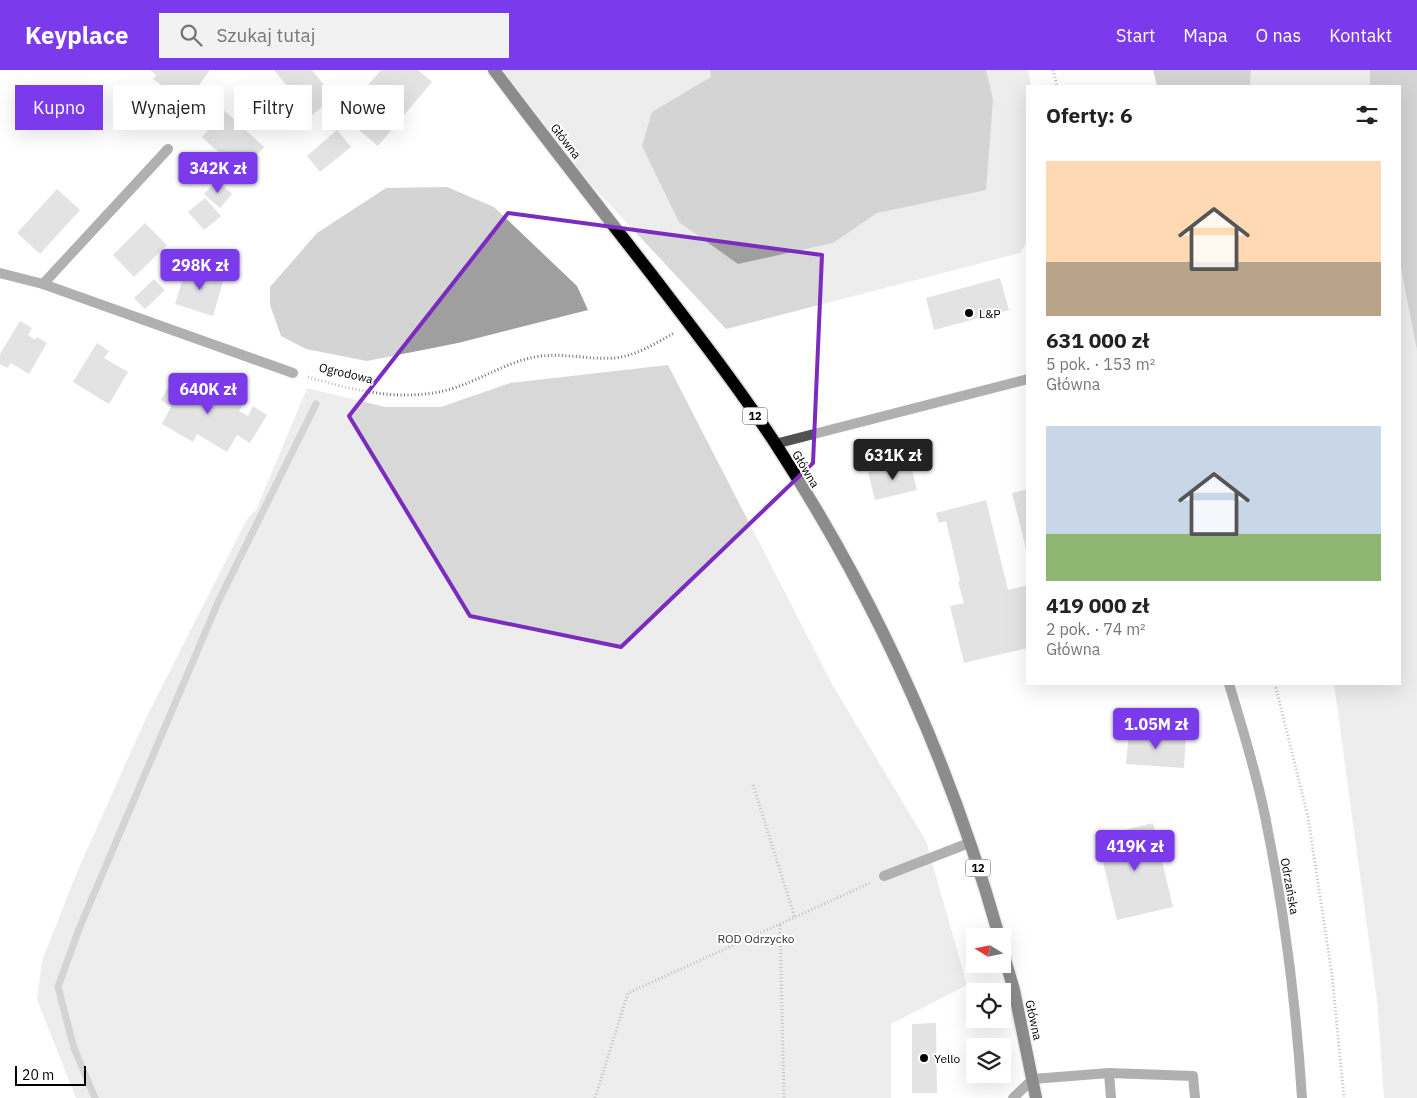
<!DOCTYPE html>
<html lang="pl">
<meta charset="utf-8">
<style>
:root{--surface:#fff;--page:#f2f2f2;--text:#222;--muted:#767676;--accent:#7c3aed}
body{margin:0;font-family:"IBM Plex Sans",sans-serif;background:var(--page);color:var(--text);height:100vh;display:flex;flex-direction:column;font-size:19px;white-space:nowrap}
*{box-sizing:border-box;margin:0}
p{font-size:16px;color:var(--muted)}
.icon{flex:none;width:28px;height:28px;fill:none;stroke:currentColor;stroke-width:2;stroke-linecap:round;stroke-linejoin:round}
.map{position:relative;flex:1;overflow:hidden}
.details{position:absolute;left:1026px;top:15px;width:375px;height:600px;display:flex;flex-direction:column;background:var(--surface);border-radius:0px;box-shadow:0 5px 20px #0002}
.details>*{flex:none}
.hud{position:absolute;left:15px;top:15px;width:475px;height:45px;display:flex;gap:10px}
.needle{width:32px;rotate:280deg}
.buttons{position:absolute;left:966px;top:858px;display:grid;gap:10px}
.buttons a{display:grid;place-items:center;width:45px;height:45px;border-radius:0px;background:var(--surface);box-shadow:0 5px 20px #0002;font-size:25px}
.scale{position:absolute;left:15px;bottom:12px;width:71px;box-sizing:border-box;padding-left:5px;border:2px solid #000;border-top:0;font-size:14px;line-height:18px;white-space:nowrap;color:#000;-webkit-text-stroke:4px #fff;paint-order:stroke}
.price{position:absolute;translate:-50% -42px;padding:0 11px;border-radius:5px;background:var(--accent);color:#fff;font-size:16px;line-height:32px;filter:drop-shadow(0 1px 2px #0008)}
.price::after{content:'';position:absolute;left:50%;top:30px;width:15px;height:11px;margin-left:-8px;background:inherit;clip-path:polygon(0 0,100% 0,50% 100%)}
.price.selected{background:#222;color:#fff}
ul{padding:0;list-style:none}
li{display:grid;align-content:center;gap:10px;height:265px;padding:0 20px}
li span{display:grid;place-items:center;height:155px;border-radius:0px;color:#555}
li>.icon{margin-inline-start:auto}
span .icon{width:90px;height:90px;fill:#fffc;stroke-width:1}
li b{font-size:21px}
h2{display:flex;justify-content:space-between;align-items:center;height:60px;padding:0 20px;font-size:21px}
.chip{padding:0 18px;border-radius:0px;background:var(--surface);box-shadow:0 5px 20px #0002;font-size:18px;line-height:45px}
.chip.selected{background:var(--accent);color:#fff}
header{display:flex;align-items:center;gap:30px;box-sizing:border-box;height:70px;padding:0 25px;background:var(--accent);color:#fff}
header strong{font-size:24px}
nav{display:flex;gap:28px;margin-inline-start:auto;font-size:18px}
.search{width:350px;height:45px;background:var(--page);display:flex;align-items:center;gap:12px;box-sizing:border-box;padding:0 18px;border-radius:0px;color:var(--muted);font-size:19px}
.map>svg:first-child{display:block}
.green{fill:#d8d8d8}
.water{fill:#9f9f9f}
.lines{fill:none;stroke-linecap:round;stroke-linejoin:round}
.stream{stroke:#9f9f9f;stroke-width:7}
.building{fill:#c0c0c0}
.primary-casing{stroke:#dbdbdb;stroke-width:15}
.path{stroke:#737373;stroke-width:3;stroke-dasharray:1 2.5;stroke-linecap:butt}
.lane{stroke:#515151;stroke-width:10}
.street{stroke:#515151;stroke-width:10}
.primary{stroke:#000;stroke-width:12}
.marked{fill:none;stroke:#7b2cbf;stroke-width:4;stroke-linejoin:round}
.poi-dot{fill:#000;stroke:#fff;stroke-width:2}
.labels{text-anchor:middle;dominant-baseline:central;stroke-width:4;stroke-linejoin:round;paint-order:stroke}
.shield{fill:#fff;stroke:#4c4c4c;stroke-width:1}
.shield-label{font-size:11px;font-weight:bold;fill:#000}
.street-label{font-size:12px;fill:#000;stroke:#fff}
.poi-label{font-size:12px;fill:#000;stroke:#fff;text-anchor:start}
.park-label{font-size:12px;fill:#2f2f2f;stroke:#fff}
</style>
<header>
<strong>Keyplace</strong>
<div class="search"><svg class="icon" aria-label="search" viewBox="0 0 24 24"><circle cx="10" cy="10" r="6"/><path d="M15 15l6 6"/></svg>Szukaj tutaj</div>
<nav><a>Start</a><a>Mapa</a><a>O nas</a><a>Kontakt</a></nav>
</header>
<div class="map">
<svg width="1417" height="1028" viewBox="0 0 1417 1028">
<rect width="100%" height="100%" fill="#fff"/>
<path class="green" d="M489,0h539l3,16h-3l-1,156 -7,11 -294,76 -217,-232z
M1251,0h119v16h-120z
M1400,193l17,88v747h-33l-7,-98 -43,-316h66z
M668,295l164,319 94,157 41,144 -76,39v74h-815l-39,-98 5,-39 35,-89 69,-154 101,-199 9,-9 51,-122 78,19h56l69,-24z"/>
<path class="water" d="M710,0h276l7,30 -7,90 -109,23 -44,30 -95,21 -59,-42 -37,-76 10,-34 59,-35z
M1153,0h98l-1,16h-93z
M1370,0h47v281l-17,-88v-177h-30z
M447,117l47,20 83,79 11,24 -130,33 -91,18 -61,-12 -25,-13 -11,-31v-18l47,-54 69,-45z"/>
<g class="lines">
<path class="stream" d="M95,1028l-21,-50 -16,-61 21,-58 140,-329 97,-196"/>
</g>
<path class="building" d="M150,0h60l-21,29 -16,-12 -3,4 -17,-12 3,-4z
M274,0h38l22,27 -23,19z
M381,0h37l14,12 -54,64 -36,-30z
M225,41l39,36 -23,26 -39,-36z
M337,60l14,17 -31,25 -13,-16z
M217,110l15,14 -12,14 -16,-14z
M57,119l23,21 -40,44 -23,-21z
M205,128l16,18 -17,14 -16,-18z
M145,153l22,22 -33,32 -21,-22z
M187,196l37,12 -11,38 -38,-12z
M1000,208l9,32 -75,20 -8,-32z
M154,209l11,11 -20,19 -11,-11z
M20,251l12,7 -4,7 7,5 2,-3 10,6 -18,31 -18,-11 -4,5 -7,-4v-10z
M97,273l12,8 -5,7 24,14 -19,32 -36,-22z
M177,302l33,20 -5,8 8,6 6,-9 9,6 6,-9 11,7 -6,10 9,5 5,-10 14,9 -17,28 -13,-8 -10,17 -30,-18 -4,8 -31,-18 9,-17 -10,-7z
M910,392l7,28 -42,10 -7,-28z
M1028,419v64h-1l-15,-60z
M986,430l22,90 20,-5v63l-64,15 -14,-57 14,-3 -6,-21 2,-1 -14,-60 -7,2 -3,-10z
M1129,661l57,4 -2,33 -58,-4z
M1153,753l20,84 -56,13 -20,-83z
M936,953l1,70h-25v-69z"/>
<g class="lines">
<defs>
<path id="primary" d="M494,0c52,69 105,137 158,205 42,55 85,110 123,168 99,152 175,319 224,493
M1002,879l12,41 22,108"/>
</defs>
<use href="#primary" class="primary-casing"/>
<path class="path" d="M1053,0l4,16
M308,307c48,14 100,27 149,10 26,-9 51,-25 78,-30 27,-5 53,3 80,1 21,-2 41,-15 59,-25
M1275,614l33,133 24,158 12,123
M753,715l42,133
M780,855l4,173
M595,1028l33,-105 242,-110"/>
<path class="lane" d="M43,214l125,-135
M775,374l253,-65
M1229,614c13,43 27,87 36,132 19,93 31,187 37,282
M884,806l85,-33
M1109,1003l84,3 2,22
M1013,1028l20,-19 76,-6 2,25"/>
<path class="street" d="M0,203l43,11 250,89"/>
<use href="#primary" class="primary"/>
</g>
<path d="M0 0H1417V1028H0ZM508,143l314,42 -9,208 -192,184 -151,-31 -121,-200z" fill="#fff" fill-opacity=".55" fill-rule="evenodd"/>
<path class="marked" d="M508,143l314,42 -9,208 -192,184 -151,-31 -121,-200z"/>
<g class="poi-dot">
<circle cx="969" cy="243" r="5"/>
<circle cx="924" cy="988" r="5"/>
</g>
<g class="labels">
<g class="shield">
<rect x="742.5" y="337.5" width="25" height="17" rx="4"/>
<rect x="965.5" y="789.5" width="25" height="17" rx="4"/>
</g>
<g class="shield-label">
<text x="755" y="346">12</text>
<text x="978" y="798">12</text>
</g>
<g class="street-label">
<text transform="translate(566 71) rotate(52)">Główna</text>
<text transform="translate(346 303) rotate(13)">Ogrodowa</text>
<text transform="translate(806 399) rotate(59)">Główna</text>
<text transform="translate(1290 816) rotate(80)">Odrzańska</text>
<text transform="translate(1034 950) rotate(78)">Główna</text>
</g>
<g class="poi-label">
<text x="979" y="243">L&amp;P</text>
<text x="934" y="988">Yello</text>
</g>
<g class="park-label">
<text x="756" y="868">ROD Odrzycko</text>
</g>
</g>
</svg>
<div class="buttons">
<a><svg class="needle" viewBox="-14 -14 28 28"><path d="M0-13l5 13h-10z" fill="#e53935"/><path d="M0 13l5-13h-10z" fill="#767676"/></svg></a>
<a><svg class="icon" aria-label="locate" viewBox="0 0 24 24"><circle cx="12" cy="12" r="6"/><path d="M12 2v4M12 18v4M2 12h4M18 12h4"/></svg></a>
<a><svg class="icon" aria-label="layers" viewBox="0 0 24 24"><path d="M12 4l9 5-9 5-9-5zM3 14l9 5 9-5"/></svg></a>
</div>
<div class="scale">20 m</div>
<b class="price" style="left:218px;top:124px">342K zł</b>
<b class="price" style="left:200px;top:221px">298K zł</b>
<b class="price" style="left:208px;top:345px">640K zł</b>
<b class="price selected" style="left:893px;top:411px">631K zł</b>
<b class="price" style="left:1156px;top:680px">1.05M zł</b>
<b class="price" style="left:1135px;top:802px">419K zł</b>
<div class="hud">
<a class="chip selected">Kupno</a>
<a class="chip">Wynajem</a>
<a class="chip">Filtry</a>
<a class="chip">Nowe</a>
</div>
<section class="details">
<h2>Oferty: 6<svg class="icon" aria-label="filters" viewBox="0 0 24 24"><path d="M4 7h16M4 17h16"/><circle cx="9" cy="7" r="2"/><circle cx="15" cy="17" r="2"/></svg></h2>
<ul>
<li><span style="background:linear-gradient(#ffd9b3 65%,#b9a48a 0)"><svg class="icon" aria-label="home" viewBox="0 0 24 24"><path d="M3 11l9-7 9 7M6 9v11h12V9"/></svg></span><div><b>631 000 zł</b><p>5 pok. · 153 m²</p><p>Główna</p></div></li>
<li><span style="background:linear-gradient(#c9d6e8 70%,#8fb573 0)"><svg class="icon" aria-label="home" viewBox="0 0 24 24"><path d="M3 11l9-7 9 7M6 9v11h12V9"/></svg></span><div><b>419 000 zł</b><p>2 pok. · 74 m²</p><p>Główna</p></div></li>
</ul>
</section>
</div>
